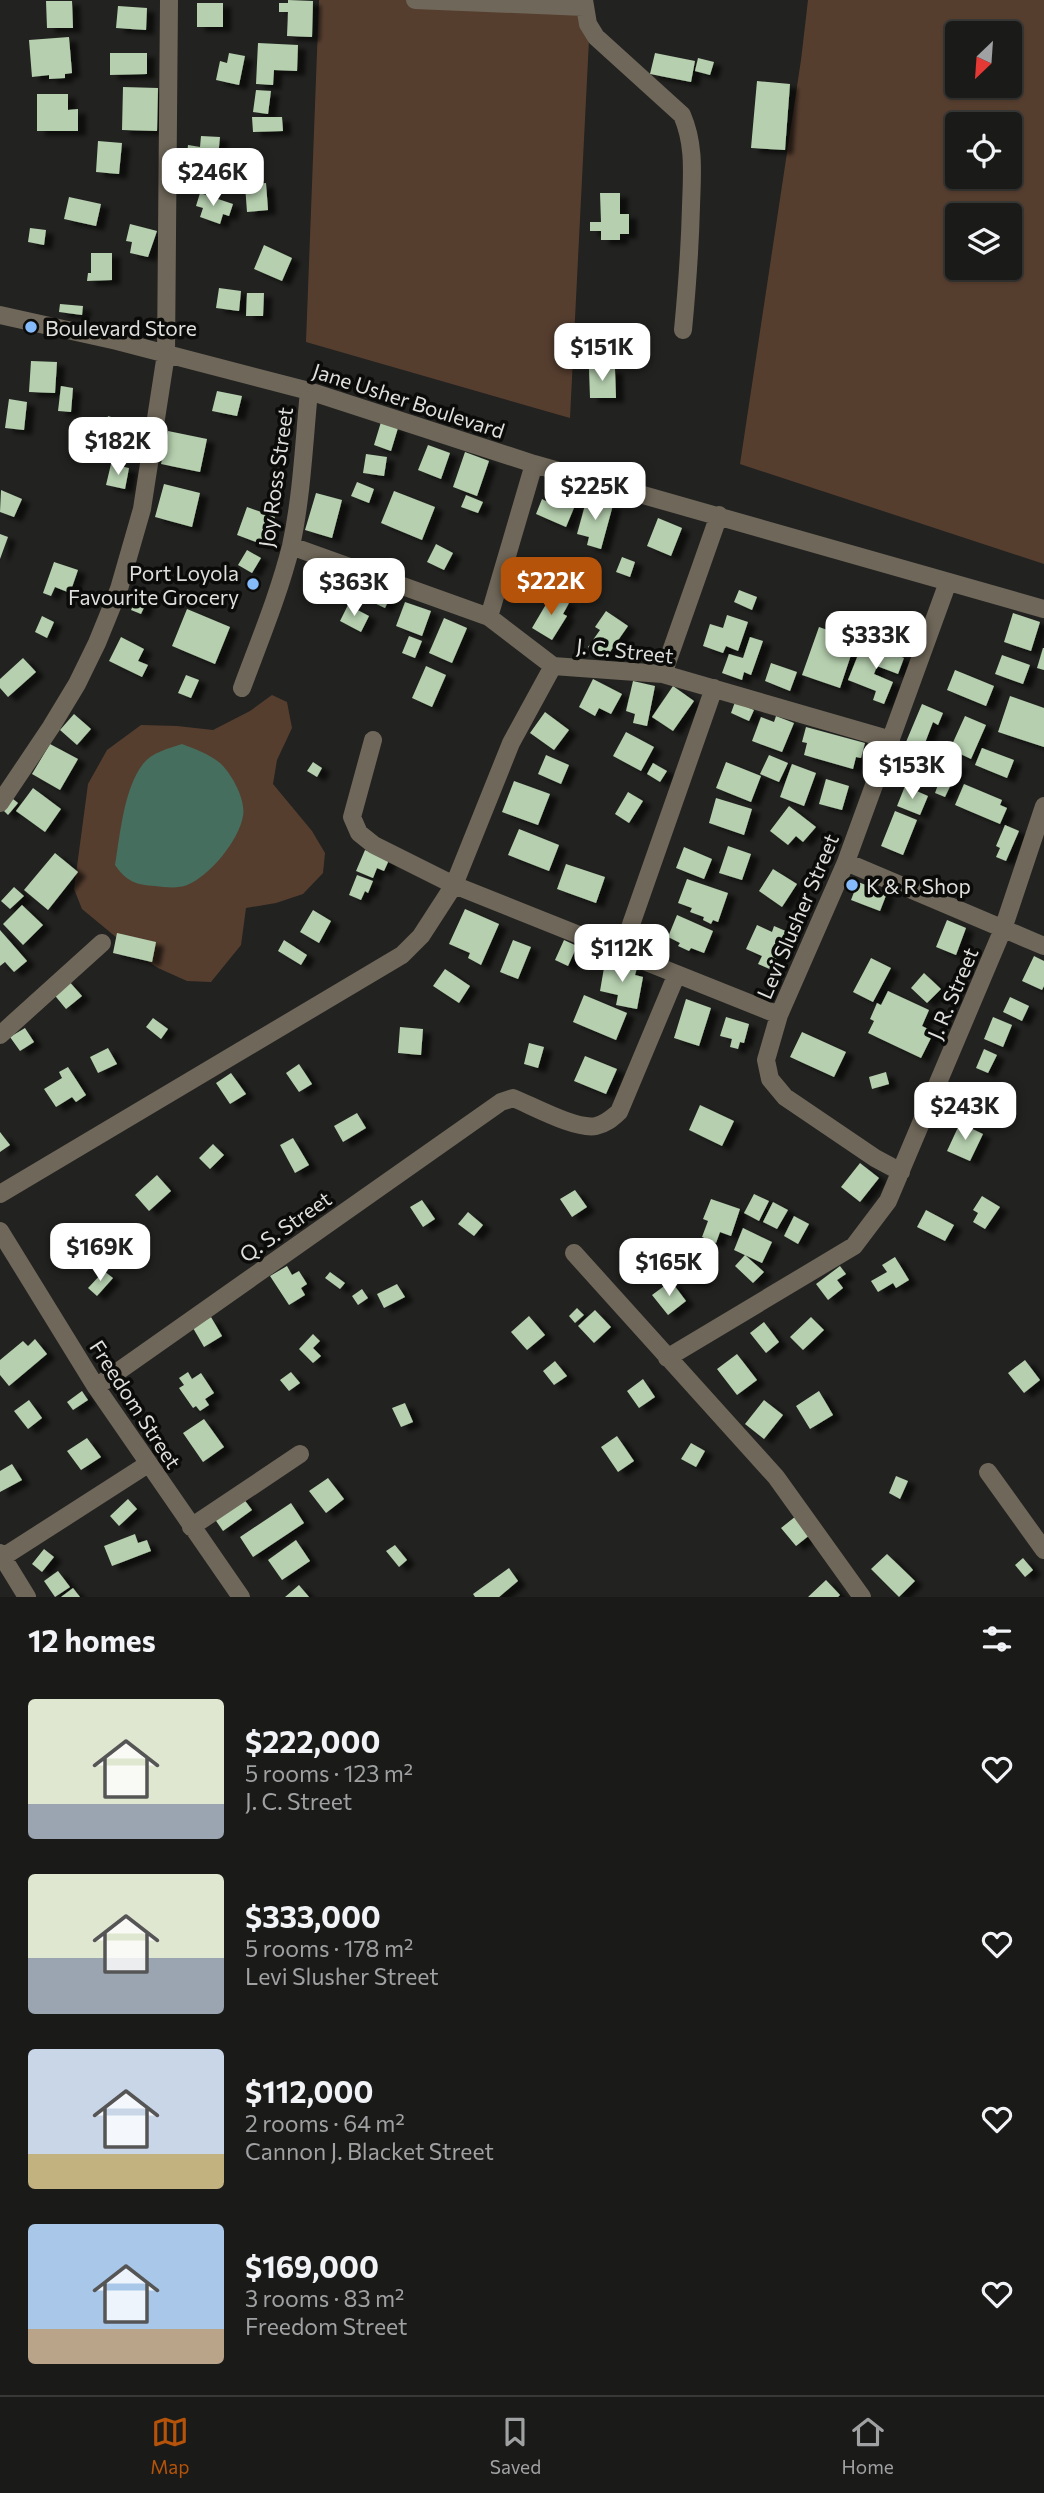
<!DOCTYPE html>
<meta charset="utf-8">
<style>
:root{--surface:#1a1a18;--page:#272725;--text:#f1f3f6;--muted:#9fa1a2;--line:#383837;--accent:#b45309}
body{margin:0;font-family:Commissioner,sans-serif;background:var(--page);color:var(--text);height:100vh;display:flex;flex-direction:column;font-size:26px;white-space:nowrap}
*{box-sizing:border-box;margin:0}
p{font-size:23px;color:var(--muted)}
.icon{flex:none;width:38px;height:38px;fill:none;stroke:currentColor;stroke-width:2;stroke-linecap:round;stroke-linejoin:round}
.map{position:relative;height:1597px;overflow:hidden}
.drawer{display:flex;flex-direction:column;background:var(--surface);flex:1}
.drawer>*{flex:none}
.needle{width:46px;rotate:205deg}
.fabs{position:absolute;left:945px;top:21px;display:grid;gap:14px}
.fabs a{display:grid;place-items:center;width:77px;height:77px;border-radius:7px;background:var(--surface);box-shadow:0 2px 5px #0004,0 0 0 2px var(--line);font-size:35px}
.price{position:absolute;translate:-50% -60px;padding:0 16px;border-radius:14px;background:#fff;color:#222;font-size:23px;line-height:46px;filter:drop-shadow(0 2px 4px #0008)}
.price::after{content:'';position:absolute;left:50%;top:42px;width:21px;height:16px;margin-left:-10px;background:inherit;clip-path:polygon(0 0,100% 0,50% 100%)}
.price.on{background:var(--accent);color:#fff}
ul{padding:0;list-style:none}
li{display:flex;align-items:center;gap:21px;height:175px;padding:0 28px}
li span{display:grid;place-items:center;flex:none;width:196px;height:140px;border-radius:7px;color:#555}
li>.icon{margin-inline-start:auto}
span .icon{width:84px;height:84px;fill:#fffc;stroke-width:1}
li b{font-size:30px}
h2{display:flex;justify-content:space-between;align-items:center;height:84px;padding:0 28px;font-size:30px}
.menu{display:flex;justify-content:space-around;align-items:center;height:98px;border-top:2px solid var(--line);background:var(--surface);font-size:19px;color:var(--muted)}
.menu a{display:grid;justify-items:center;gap:4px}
.menu .on{color:var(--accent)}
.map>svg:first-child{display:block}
.green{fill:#563e2f;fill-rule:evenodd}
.water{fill:#456e5e}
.building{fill:#b6d0af;filter:url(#shadow)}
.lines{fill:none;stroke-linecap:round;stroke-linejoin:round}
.minor{stroke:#6f6759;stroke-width:18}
.poi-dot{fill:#85bbfb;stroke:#0b0b0a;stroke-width:2.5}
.labels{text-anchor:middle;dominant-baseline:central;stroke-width:7;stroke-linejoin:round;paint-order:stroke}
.poi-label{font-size:21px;fill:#dfdfdd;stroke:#0b0b0a;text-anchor:start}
.street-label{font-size:21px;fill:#dfdfdd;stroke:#0b0b0a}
</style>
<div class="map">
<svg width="1044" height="1597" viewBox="0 0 1044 1597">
<defs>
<filter id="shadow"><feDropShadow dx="8" dy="4.5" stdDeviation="2" flood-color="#0009"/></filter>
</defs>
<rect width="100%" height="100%" fill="#222220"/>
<path class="green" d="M319,0h272l-21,418 -264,-76z
M808,0h236v564l-304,-100 61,-404zM1010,33v53h-53v-53zM1010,124v53h-53v-53zM1010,215v53h-53v-53z
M272,695l15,7 5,26 -15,32 -4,24 39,47 13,22 -2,20 -20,21 -27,9 -30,5 -5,37 -30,37 -24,-1 -29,-13 -24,-16 -52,-43 -8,-20 14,-105 19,-34 34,-25 36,1 36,4 37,-19z"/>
<path class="water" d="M182,744c13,5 27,10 38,19 12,11 26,37 23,53 -4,24 -33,60 -56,69 -10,4 -22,2 -32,1 -19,-1 -29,-5 -40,-21 5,-30 9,-77 28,-101 9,-12 25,-15 39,-20z"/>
<path class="building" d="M288,0l25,1 -1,36 -25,-1 1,-24h-9v-9h9z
M46,1h26l1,27h-26z
M197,3h26v24h-26z
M118,6l29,2 -1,22 -30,-2z
M69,37l3,36 -7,1v4l-16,1v-4l-17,2 -3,-37z
M258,43l40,2 -1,26 -23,-1 -1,15 -17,-1z
M110,53h37v21l-37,1z
M229,53l16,3 -6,29 -23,-5 4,-19 7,2z
M655,53l40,8 -4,21 -41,-8z
M698,58l16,4 -4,13 -15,-4z
M757,81l33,3 -5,66 -34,-2z
M123,87l35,1 -1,43 -35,-1z
M256,90l15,1 -3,23 -15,-2z
M37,94h31v16l10,-1v22h-41z
M252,117h30l1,14 -30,1z
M201,136l19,1 -4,39 -26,-2 1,-10 -5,-1 2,-18 12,2z
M98,141l24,2 -3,31 -23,-2z
M266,183l2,27 -21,2 -2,-27z
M200,193l33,11 -4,12 -6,-2 -3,10 -20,-7 3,-9 -7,-2z
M600,193h20v21h9v20h-9v6h-19v-9h-11v-9h11z
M69,197l32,7 -5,22 -32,-7z
M130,224l27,7 -9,26 -18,-4 2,-11 -6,-1z
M30,228l16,2 -2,15 -16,-3z
M264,245l28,13 -10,23 -28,-12z
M91,253h21v27l-25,1 1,-8h3z
M219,288l22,3 -2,20 -23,-3z
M247,293h17l-1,23h-17z
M60,304l23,2 -1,9 -23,-3z
M31,361l26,1 -2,31 -26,-1z
M589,369h26l1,29h-26z
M61,386l12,2 -2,24 -13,-1z
M217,391l25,5 -5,20 -25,-5z
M9,399l18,3 -3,28 -19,-2z
M108,416l23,7 -6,18 -22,-8z
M381,422l17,6 -7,23 -17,-6z
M168,431l39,8 -7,33 -39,-8z
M428,445l22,8 -9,26 -23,-9z
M465,452l24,9 -12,35 -24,-9z
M366,454l21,3 -3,19 -21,-3z
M111,464l18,4 -4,21 -19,-4z
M357,482l17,7 -5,14 -18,-7z
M164,484l36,9 -8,34 -37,-10z
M1,490l21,9 -8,18 -14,-5z
M394,491l41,16 -13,33 -41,-17z
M550,492l26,11 -10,24 -30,-13 6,-15 4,2z
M316,493l26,7 -10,38 -27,-8z
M466,495l17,7 -5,11 -17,-6z
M587,498l26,7 -12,44 -14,-4 2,-8 -12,-3z
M247,507l28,10 -11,28 -27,-10z
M658,518l24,10 -11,28 -24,-10z
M0,534l8,3 -8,22z
M436,544l17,9 -9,17 -17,-8z
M247,550l14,8 -9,15 -14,-8z
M622,557l13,5 -5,15 -14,-5z
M54,562l24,8 -8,23 -15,-6 -4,9 -8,-3z
M336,577l14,11 -10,13 -15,-11z
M378,587l14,6 -7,15 -13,-6z
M739,590l18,7 -5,13 -18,-8z
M552,594l17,9 -6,11 4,2 -15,24 -20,-12z
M137,597l10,4 -6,13 -10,-4z
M405,602l26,9 -9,25 -26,-10z
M348,605l21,11 -8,16 -21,-11z
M187,609l43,18 -15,37 -43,-18z
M606,611l22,15 -23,33 -17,-12 12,-17 -5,-3z
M1013,613l27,9 -9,29 -27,-9z
M727,615l21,7 -10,29 -12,-5 -3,7 -20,-7 7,-22 13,4z
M42,616l12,6 -7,16 -12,-6z
M444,618l23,10 -15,35 -23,-10z
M819,627l37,13 -16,48 -38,-13z
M409,636l13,5 -7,17 -13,-5z
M121,637l23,12 -6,12 10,4 -6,12 -33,-16z
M750,637l13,4 -12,34 -7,-3 -2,8 -20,-7 7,-19 14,4z
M874,646l30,12 -6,16 -21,-8 -3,8 19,8 -9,22 -11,-4 3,-9 -28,-11 12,-30 10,5z
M1043,648h1v22l-7,-2z
M1002,655l28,10 -7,19 -28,-10z
M23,658l13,14 -28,25 -8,-9v-9z
M771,663l26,9 -7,19 -25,-10z
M426,666l20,9 -14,32 -20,-9z
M955,670l39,16 -8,20 -39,-16z
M186,675l13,5 -8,18 -13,-5z
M593,679l29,15 -11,20 -12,-6 -4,8 -16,-9z
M633,681l22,5 -8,40 -14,-3 2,-9 -9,-3z
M673,686l21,15 -21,30 -21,-14z
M1010,696l34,12v39l-46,-15z
M735,702l19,8 -5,11 -18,-8z
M922,704l21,9 -5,12 -5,-3 -10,26 -17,-6z
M545,712l24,18 -15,20 -24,-17z
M74,714l17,15 -14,16 -17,-15z
M776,716l18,7 -12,29 -30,-11 9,-24 13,5z
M965,716l21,9 -15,34 -21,-10z
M806,727l59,16 -4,15 -5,-1 -3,12 -49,-14 3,-12 -5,-1z
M626,732l28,15 -13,24 -28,-15z
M50,744l28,15 -18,31 -28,-16z
M982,748l32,12 -7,18 -32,-13z
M546,755l23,10 -8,19 -23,-10z
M769,755l19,8 -9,19 -19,-8z
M941,758l19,7 -15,32 -10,-4 4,-11 -6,-3z
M313,762l9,6 -5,9 -10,-6z
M726,762l35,14 -10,26 -35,-14z
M653,763l14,8 -7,11 -13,-8z
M792,764l24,9 -12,33 -24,-9z
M826,779l23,7 -7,24 -23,-6z
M514,781l36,13 -12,31 -36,-13z
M964,784l38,16 -2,5 7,3 -7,16 -45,-19z
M905,786l23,10 -8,19 -23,-9z
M33,788l28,21 -16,23 -29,-21z
M628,792l15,9 -14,22 -14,-9z
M8,795l10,8 -10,12 -8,-8z
M716,798l36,11 -8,26 -35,-12z
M789,806l27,21 -13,15 -7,-6 -8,9 -18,-14z
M895,811l22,9 -14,35 -22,-9z
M1005,825l14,6 -13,30 -10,-4 4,-9 -4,-2z
M519,829l40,16 -10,26 -41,-16z
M728,846l23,8 -9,26 -23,-7z
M684,847l28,12 -8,20 -28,-11z
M365,850l24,10 -5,11 -7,-3 -4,10 -17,-7z
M55,853l23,19 -30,38 -24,-20z
M566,864l39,13 -9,26 -39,-14z
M773,869l24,15 -15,23 -23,-16z
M357,875l16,6 -5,12 -3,-2 -4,9 -12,-5z
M687,879l41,14 -10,29 -5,-2 -2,4 -8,-4 1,-3 -14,-5 2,-4 -14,-5z
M858,882l29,11 -7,18 -29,-11z
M14,887l10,9 -14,13 -9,-8z
M22,905l21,20 -20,20 -20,-21z
M465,909l34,15 -18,41 -13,-7 2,-5 -21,-9z
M313,910l18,11 -12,22 -19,-11z
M677,915l36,16 -9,22 -13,-5 -2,3 -11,-5 2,-3 -12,-6z
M947,920l19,8 -10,27 -20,-8z
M757,925l15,7 2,-6 14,6 -16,38 -14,-6 4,-8 -16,-7z
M0,930l27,31 -13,11 -9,-10 -5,4z
M117,933l39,9 -4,20 -39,-9z
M284,940l23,15 -6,10 -23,-14z
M513,940l18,7 -13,32 -18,-7z
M564,940l13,6 -9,20 -13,-6z
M1034,956l10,5v25l-2,4 -20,-9z
M871,958l20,10 -18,34 -20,-10z
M605,962l32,6 -2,7 8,2 -6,32 -21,-4 2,-10 -18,-4z
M445,969l25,17 -11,17 -26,-17z
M924,973l17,16 -14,14 -16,-15z
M67,979l15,17 -16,13 -14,-17z
M888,991l41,19 -7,16 12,6 -13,26 -53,-25 6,-12 -4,-2 7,-16 4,2z
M584,995l43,18 -11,27 -43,-18z
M1010,997l19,9 -7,15 -19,-9z
M686,999l25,9 -12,38 -25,-8z
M726,1017l23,7 -5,19 -4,-1 -2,7 -8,-2 2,-8 -12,-3z
M993,1017l19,8 -9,22 -19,-8z
M153,1018l15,11 -7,10 -15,-12z
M400,1027l23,2 -2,26 -23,-2z
M25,1028l9,14 -14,9 -10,-14z
M802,1032l44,20 -12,25 -44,-20z
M529,1043l15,4 -6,21 -14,-4z
M108,1048l9,16 -19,9 -8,-16z
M984,1049l13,6 -9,18 -12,-5z
M585,1056l32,13 -11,25 -32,-13z
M299,1064l13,20 -13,8 -13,-19z
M68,1067l18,28 -10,7 -4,-5 -16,10 -12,-18 18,-11 -3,-6z
M886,1072l3,12 -17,5 -3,-12z
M231,1073l15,21 -16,10 -14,-21z
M700,1105l34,16 -12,25 -33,-16z
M357,1113l9,15 -23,14 -9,-16z
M960,1123l23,11 -13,27 -23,-10z
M0,1132l10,13 -10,7z
M293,1138l16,27 -14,8 -15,-28z
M213,1144l11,11 -14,14 -11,-11z
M860,1163l19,15 -19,24 -19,-15z
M157,1175l14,16 -22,20 -14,-16z
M575,1190l12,17 -15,10 -12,-18z
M754,1194l15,7 -10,20 -15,-8z
M982,1196l18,11 -15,22 -12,-7 5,-9 -5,-3z
M711,1199l29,10 -9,27 -11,-4 -4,11 -14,-6 6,-16 -5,-2z
M422,1200l13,19 -12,8 -13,-20z
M773,1202l15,8 -11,19 -14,-7z
M926,1210l28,15 -9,16 -28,-14z
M468,1212l15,13 -9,11 -16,-12z
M794,1216l15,8 -11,20 -14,-8z
M743,1228l29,14 -10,21 -28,-13z
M682,1255l24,5 -5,22 -24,-5z
M745,1255l19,17 -11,11 -18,-17z
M895,1257l14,23 -13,8 -3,-5 -15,9 -7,-11 16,-9 -5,-7z
M287,1266l5,9 7,-4 8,13 -6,4 4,7 -16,10 -19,-29z
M840,1266l6,8 -9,6 6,8 -15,12 -12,-16z
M104,1271l9,7 -16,18 -9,-8z
M330,1272l15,11 -5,6 -15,-11z
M671,1281l15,20 -18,14 -16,-20z
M397,1284l8,13 -21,11 -7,-14z
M362,1289l6,9 -10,7 -6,-9z
M577,1308l7,7 -9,8 -6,-7z
M595,1310l16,17 -17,16 -16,-17z
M529,1316l16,19 -18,15 -16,-18z
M211,1317l11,19 -18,11 -11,-19z
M811,1317l13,13 -21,20 -13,-13z
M764,1322l15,20 -13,11 -16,-20z
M313,1334l7,7 -7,7 8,8 -8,7 -14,-14z
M35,1339l12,15 -38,32 -9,-11v-15l23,-19 5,5z
M737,1354l20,26 -20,15 -20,-26z
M1025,1360l15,20 -16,13 -16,-20z
M555,1361l12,15 -13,9 -11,-14z
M188,1372l4,7 9,-6 13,20 -9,6 4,6 -9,6 -4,-5 -3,2 -14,-20 5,-3 -5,-7z
M291,1372l9,11 -11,8 -9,-11z
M643,1379l12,18 -16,11 -12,-17z
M82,1391l6,9 -15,10 -6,-8z
M819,1391l14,24 -23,14 -14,-23z
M29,1400l13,18 -14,11 -14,-18z
M764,1400l19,15 -19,24 -19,-15z
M405,1403l8,19 -12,5 -9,-19z
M204,1419l20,28 -21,15 -20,-29z
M617,1436l17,25 -16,11 -17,-25z
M87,1438l14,19 -20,13 -14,-19z
M691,1443l14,8 -9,16 -15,-8z
M12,1464l10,16 -22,12v-21z
M896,1476l12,5 -8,18 -11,-6z
M328,1478l16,21 -18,14 -17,-22z
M240,1494l12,16 -29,21 -11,-16z
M128,1499l9,10 -18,17 -9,-10z
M291,1503l13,20 -51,34 -13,-20z
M796,1516l15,18 -15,12 -15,-18z
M135,1534l3,9 9,-3 4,11 -39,15 -8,-20z
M296,1540l14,21 -28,19 -14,-20z
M395,1545l12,15 -8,7 -13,-16z
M44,1549l10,8 -12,15 -10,-8z
M887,1554l28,27 -16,16 -28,-28z
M1023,1558l10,12 -8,7 -10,-12z
M509,1568l9,13 -19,16h-24l-2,-3z
M58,1571l12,16 -15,10 -11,-16z
M826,1580l14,15 -2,2h-30z
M299,1585l10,12h-24z
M73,1588l7,9h-19z"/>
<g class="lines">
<path class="minor" d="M415,0l169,7
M584,0l4,24 8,13 86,78c13,30 10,59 9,91 -1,41 -4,82 -8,124
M0,315l117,26 192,50 225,73 510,145
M291,546l198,71 64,49 110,8 228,66
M489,617l45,-153
M663,674l56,-159
M242,688c17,-46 37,-94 49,-142 11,-51 13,-104 18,-155
M373,740l-21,77 7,16 15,12 80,40 325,130
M0,803l51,-76 26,-43 20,-41 22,-54 23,-80 24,-155 3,-354
M846,862l198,84
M621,953l93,-265
M0,1035l102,-92
M901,1172l-26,-14 -90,-61 -15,-18 -4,-19 13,-45 67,-153 102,-280
M0,1194l402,-239 19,-19 33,-51 57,-142 42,-77
M0,1231l96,156 145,210
M574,1253l202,224 86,120
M667,1358l187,-112 34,-45 115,-272 41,-123
M96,1387l405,-285 12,-4c20,8 63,32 83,28 10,-2 16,-8 23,-14l57,-136
M988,1472l56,78
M191,1527l109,-73
M0,1553l27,44
M0,1559l148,-95"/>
</g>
<g class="poi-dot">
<circle cx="31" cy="327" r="7"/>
<circle cx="253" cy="584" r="7"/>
<circle cx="852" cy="885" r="7"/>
</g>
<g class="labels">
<g class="poi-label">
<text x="45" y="327">Boulevard Store</text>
<text x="239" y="572" text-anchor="end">Port Loyola<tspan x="239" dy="24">Favourite Grocery</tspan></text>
<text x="866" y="885">K &amp; R Shop</text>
</g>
<g class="street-label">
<text transform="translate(409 400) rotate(18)">Jane Usher Boulevard</text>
<text transform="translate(275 477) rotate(-82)">Joy Ross Street</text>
<text transform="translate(625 650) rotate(6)">J. C. Street</text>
<text transform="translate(797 916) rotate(-67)">Levi Slusher Street</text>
<text transform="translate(952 993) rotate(-67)">J. R. Street</text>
<text transform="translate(285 1226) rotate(-35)">Q. S. Street</text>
<text transform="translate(136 1404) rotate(57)">Freedom Street</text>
</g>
</g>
</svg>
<div class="fabs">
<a><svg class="needle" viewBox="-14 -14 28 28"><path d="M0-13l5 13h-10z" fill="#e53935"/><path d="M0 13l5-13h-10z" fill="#9fa1a2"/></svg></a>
<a><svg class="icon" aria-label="locate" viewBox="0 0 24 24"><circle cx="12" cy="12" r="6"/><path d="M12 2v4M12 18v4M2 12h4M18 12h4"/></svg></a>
<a><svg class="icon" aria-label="layers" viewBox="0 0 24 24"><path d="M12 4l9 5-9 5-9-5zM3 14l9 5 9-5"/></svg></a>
</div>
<b class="price" style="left:213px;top:208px">$246K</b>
<b class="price" style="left:602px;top:383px">$151K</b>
<b class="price" style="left:118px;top:477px">$182K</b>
<b class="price" style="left:595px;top:522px">$225K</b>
<b class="price on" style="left:551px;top:617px">$222K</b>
<b class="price" style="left:354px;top:618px">$363K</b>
<b class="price" style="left:876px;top:671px">$333K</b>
<b class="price" style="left:912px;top:801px">$153K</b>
<b class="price" style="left:622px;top:984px">$112K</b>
<b class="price" style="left:965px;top:1142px">$243K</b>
<b class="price" style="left:100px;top:1283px">$169K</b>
<b class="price" style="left:669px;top:1298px">$165K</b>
</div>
<section class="drawer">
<h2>12 homes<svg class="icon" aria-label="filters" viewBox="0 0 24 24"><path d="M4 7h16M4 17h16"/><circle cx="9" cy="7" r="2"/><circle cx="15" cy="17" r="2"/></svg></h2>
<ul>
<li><span style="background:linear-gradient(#dfe7d0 75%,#9aa5b1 0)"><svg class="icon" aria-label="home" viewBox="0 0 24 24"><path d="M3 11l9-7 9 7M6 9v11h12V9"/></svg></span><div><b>$222,000</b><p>5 rooms · 123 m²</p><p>J. C. Street</p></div><svg class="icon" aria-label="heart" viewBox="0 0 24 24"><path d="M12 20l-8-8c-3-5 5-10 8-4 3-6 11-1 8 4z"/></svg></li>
<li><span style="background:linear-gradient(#dfe7d0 60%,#9aa5b1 0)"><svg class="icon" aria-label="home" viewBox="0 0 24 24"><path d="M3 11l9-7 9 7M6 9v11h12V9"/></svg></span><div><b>$333,000</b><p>5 rooms · 178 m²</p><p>Levi Slusher Street</p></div><svg class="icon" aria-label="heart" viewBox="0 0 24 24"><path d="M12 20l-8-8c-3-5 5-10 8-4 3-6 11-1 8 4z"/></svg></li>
<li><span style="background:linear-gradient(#c9d6e8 75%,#c2b280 0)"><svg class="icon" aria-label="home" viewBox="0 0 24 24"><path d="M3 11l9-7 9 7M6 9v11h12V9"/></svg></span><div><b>$112,000</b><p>2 rooms · 64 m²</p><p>Cannon J. Blacket Street</p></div><svg class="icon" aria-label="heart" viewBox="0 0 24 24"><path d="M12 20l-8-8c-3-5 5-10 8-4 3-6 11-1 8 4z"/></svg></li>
<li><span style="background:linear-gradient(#a9c7e8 75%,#b9a48a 0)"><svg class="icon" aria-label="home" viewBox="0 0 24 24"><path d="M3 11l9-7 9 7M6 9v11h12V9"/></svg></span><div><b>$169,000</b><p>3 rooms · 83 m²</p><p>Freedom Street</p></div><svg class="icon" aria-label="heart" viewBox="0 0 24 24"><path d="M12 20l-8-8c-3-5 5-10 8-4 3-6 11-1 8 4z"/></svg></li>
</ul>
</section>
<nav class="menu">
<a class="on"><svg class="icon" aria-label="map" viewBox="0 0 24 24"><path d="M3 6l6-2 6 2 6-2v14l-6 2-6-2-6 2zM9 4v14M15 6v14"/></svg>Map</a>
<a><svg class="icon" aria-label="saved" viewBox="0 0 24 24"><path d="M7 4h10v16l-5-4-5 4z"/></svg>Saved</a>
<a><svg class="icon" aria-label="home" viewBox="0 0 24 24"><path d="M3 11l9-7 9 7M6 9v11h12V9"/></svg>Home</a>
</nav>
